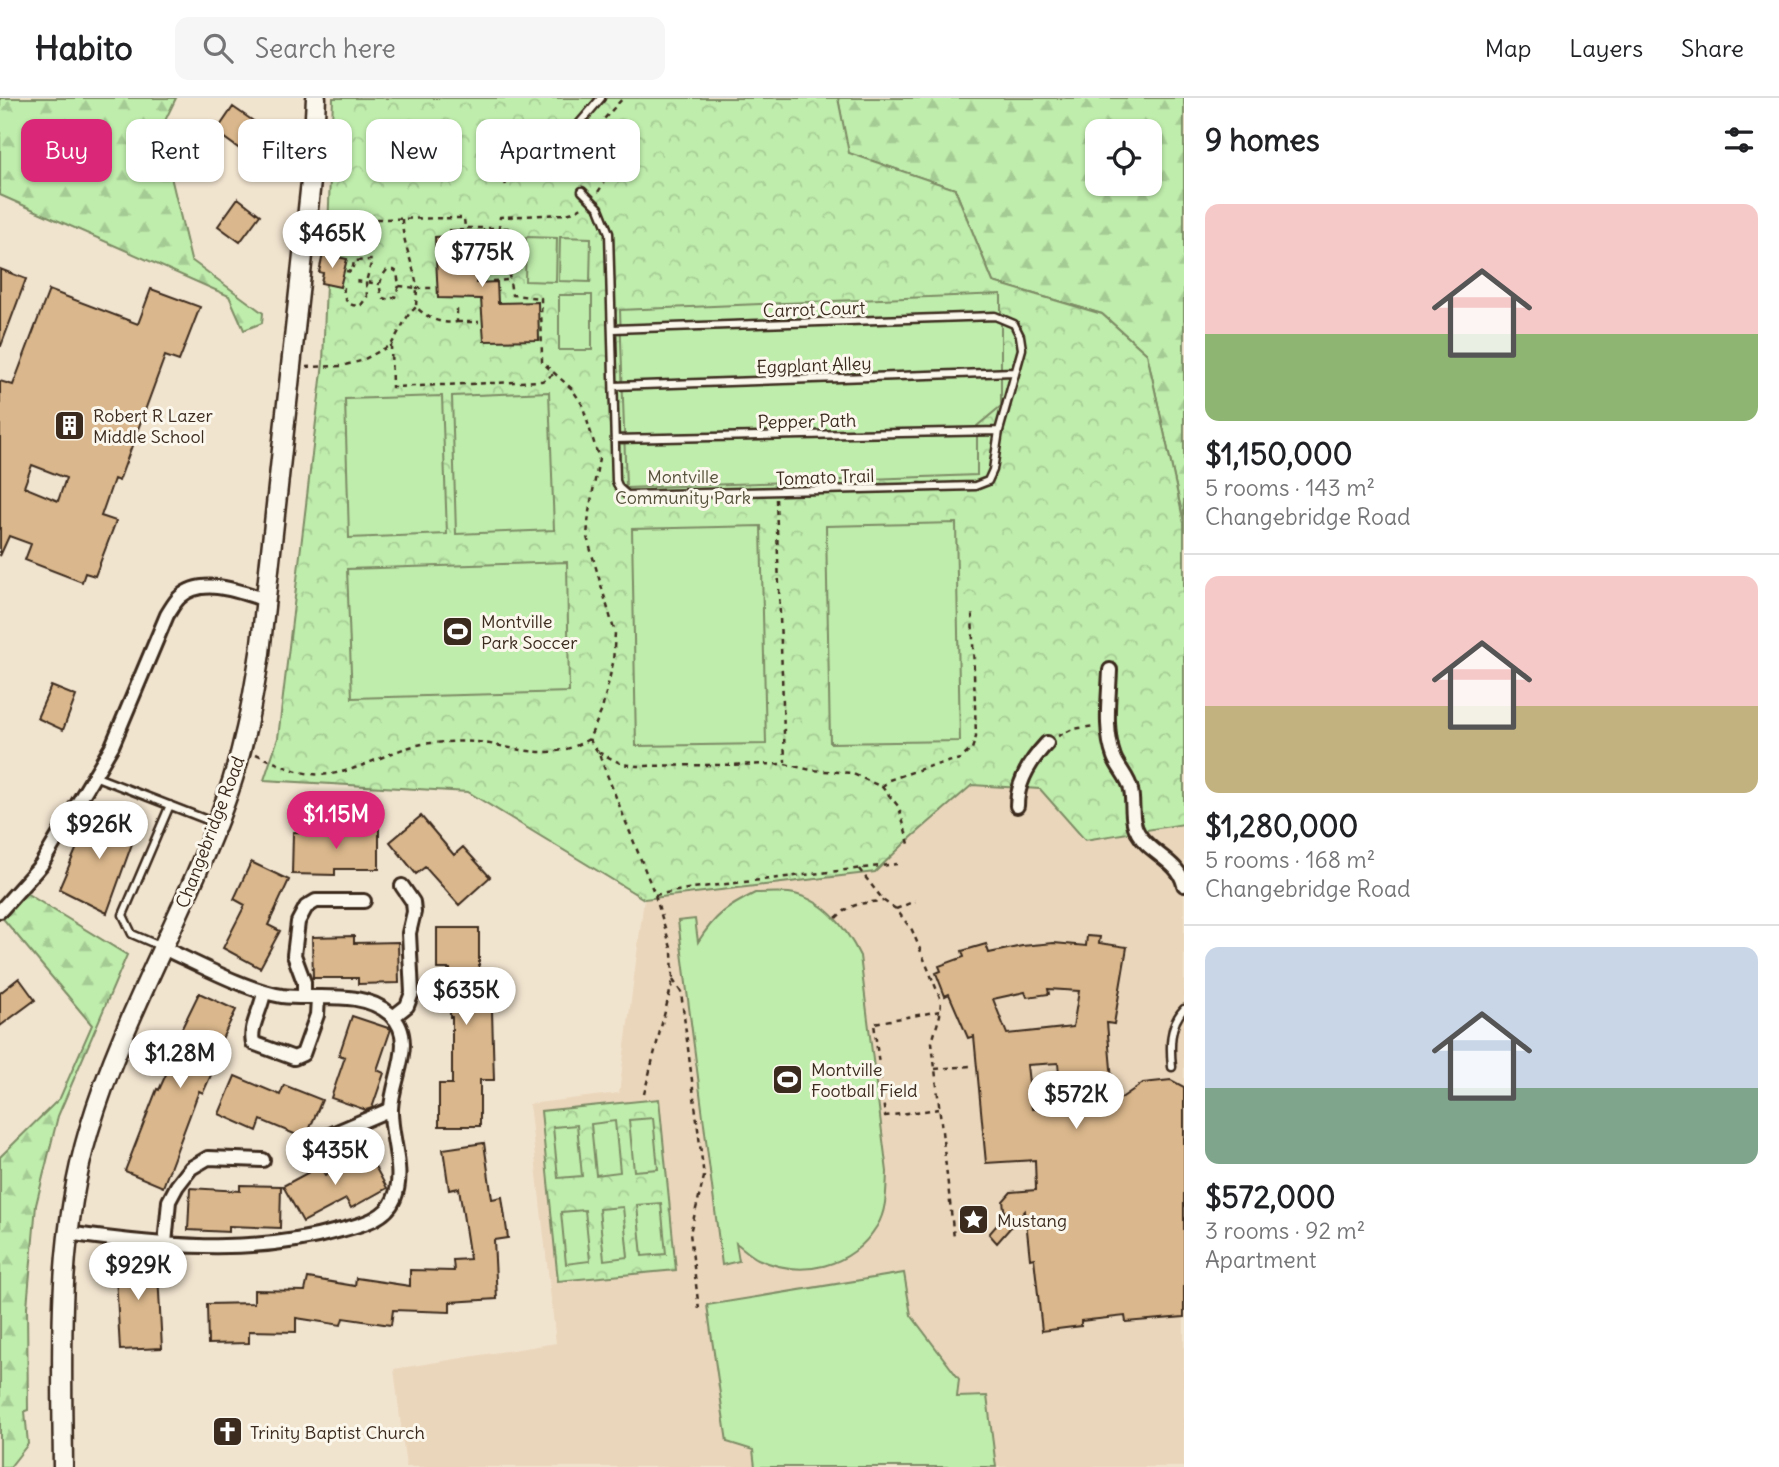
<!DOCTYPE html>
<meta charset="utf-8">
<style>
:root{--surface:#fff;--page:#f6f6f6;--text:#202124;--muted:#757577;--line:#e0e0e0;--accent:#db2777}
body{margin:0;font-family:Delius,sans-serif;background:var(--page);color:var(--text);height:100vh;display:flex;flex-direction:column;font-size:26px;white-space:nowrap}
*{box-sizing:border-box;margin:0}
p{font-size:23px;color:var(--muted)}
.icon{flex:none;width:38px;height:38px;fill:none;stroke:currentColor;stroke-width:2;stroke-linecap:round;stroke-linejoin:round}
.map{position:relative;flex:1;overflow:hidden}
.details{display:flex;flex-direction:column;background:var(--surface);width:595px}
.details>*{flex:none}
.guide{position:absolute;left:21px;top:21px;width:665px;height:63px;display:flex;gap:14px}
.fabs{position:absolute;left:1085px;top:21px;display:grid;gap:14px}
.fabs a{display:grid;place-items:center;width:77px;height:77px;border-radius:14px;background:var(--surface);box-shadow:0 2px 5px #0004;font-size:35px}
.price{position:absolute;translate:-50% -60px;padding:0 16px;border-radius:24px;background:#fff;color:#222;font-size:23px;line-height:46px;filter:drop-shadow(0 2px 4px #0008)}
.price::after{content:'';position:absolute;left:50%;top:42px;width:21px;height:16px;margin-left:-10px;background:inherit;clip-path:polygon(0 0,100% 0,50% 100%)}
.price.active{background:var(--accent);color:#fff}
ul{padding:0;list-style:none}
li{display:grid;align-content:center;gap:14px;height:371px;padding:0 21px}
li+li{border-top:2px solid var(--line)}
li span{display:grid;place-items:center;height:217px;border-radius:14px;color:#555}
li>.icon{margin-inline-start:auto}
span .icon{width:126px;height:126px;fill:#fffc;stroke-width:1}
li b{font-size:30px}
h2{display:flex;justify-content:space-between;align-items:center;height:84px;padding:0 21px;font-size:30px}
.tag{padding:0 24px;border-radius:14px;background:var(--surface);box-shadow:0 2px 5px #0004;font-size:24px;line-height:63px}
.tag.active{background:var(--accent);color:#fff}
header{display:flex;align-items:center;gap:42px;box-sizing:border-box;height:98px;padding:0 35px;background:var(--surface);border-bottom:2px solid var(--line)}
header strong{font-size:33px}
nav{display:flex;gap:38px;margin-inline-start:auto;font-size:24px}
.search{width:490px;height:63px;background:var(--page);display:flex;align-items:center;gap:18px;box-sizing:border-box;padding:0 24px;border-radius:14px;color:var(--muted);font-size:26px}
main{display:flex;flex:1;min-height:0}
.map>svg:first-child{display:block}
.built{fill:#ead6bb}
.forest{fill:url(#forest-firs);stroke:#7d8c65;stroke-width:2;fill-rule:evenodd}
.park{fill:url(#park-crowns);stroke:#7d8c65;stroke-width:2}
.garden{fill:#bfedac;stroke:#7d8c65;stroke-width:2}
.building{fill:#dab78c;stroke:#3b2a1e;stroke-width:2;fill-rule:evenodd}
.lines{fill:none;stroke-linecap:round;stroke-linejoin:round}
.lane-casing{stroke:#3b2a1e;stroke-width:11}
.street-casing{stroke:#3b2a1e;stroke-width:18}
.secondary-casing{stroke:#3b2a1e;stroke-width:23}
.path{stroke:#3b2a1e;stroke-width:2.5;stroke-dasharray:5 5;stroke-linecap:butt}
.lane{stroke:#fbf7ec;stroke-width:6}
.street{stroke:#fbf7ec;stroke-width:12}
.secondary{stroke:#fbf7ec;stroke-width:18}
.labels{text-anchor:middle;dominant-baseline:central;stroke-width:6;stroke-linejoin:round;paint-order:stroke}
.street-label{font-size:18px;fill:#3b2a1e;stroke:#fbf7ec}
.poi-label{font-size:18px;fill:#3b2a1e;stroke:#fbf7ec;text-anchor:start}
.park-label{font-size:18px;fill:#55513a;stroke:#fbf7ec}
</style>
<header>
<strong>Habito</strong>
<div class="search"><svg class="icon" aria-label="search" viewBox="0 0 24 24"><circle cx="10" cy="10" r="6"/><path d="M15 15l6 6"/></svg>Search here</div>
<nav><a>Map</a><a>Layers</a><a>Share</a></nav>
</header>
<main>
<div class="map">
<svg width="1184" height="1369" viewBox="0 0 1184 1369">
<defs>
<pattern id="forest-firs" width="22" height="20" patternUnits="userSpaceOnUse" patternTransform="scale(1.75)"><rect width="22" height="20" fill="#bfedac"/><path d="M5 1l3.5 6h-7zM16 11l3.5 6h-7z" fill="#a5cb94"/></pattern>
<pattern id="park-crowns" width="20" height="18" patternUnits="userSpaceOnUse" patternTransform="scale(1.75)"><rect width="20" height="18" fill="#bfedac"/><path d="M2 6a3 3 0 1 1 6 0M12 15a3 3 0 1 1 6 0" fill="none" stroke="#a5cb94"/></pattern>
</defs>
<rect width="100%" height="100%" fill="#f1e4cf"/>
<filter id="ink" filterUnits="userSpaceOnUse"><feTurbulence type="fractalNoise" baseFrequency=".0143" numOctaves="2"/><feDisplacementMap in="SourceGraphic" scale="14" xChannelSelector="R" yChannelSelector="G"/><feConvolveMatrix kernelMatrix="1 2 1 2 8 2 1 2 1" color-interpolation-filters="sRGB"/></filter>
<g filter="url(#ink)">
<path class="built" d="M1184,490v879h-778l-12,-98 162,-26 -27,-239 90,-11 25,-194 231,-27 116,-115z"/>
<path class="forest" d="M0,0h176l-16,33 31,129 72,53 -1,10 -18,7 -15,-34 -229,-101z
M838,0h346v425l-37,-169 -45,-40 -109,-32 -38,-93 -107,-36zM1097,33h53v53h-53z
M21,792l106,65 -69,161 -22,89 -9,102 1,103 -3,1 3,33 -18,23h-10v-310l60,-59 32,-73 -92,-110z"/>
<path class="park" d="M333,0h505l11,55 106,36 38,93 109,32 45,40 37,169v301l-99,16 -45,-51 -68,-4 -67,58 -30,29 -231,27 -176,-107 -204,-12 14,-42 45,-375z
M659,1001l17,171 -118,11 -17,-170z"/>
<path class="garden" d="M526,139l31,1 -1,44 -31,-1z
M560,139l31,1 -1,44 -31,-1z
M1001,196v112l-24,20v49l-351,13 -6,-178z
M559,197h33v55h-33z
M549,294l5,138 -98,4 -4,-138z
M442,298l5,138 -98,4 -4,-139z
M956,425l4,218 -130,2 -4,-217z
M761,428l5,218 -130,2 -4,-217z
M567,464l2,130 -217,6 -5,-129z
M755,795c11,0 23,-1 34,0 34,5 57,34 71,63l27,216c-1,18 0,38 -10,54 -26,42 -75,53 -119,33 -8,-4 -15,-11 -22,-16l3,18 -17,4 -44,-344 17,-2 3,23c17,-27 29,-35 57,-49z
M653,1020l5,51 -24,2 -5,-51z
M615,1023l5,51 -24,3 -5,-51z
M577,1027l5,51 -24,2 -5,-51z
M661,1105l5,51 -24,2 -5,-51z
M623,1109l5,50 -24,3 -5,-51z
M585,1112l5,51 -24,3 -5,-52z
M904,1175l7,42 48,64 -2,18 30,-1 9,71h-241l-2,-17 -26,-8 -20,-137z"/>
<path class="building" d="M233,9l26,18 -18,25 -25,-18z
M238,100l22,17 -20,27 -22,-16z
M449,132h13v6l37,2 5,7 -9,3h-18l-1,35 21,-1 1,21 40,-1 1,38 -55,1 -3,-42 -43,-1 -3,-61 15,-1z
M323,156l24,5 -7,28 -19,-4 2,-10 -4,-1z
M0,171l26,10 -25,67h-1z
M151,191l49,18 -21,54 -14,-5 -46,125 -5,-2 -13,37 15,5 -21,55 -10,-3 -3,9 -57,-22 6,-16 -22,-8 -9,20v-175l13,4 36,-95 89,34zM32,367l34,13 -8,23 -34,-14z
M51,588l25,10 -13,34 -26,-12z
M93,712l45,17 -31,86 -48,-24z
M421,718l33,39 9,-8 27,30 -31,28 -34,-38 -9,7 -26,-32z
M338,729l41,1v41h-44v6l-43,-1 1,-42 45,1z
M251,764l38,18 -21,45 12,6 -20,37 -37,-20 22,-43 -11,-6z
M437,830h42v48h12l3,104h-14v46h-41v-42h13v-67h-2v-48h-13z
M354,838v7l44,-1 1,41 -41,1v-6h-45l-1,-41z
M1087,838l13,1 -1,6 28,4 -13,77 -7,-1 7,80 29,-20 28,-3 13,7v230l-58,5 -1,-6 -44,5v5l-39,5 -8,-73 -4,1 -5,-48 -28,32 -8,-9 16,-18 -2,-15 8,-9 25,-2 -1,-30 -49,3 -12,-127 -6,2 -19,-44 -4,2 -9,-23 5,-2 -2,-5 25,-9 -2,-6 24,-7 3,9 33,-7 32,-3 32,3zM1048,891l31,2 -6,36 -66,7 -14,-35 32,-7 2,5 22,-3zM1058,965l4,45 -30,1 -5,-44z
M19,880l16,22 -35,26v-33z
M199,895l37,17 -21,43 5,2 -17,38 -4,-2 -36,96 -38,-16 32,-82 2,1 26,-58 -4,-2z
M352,918l39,13 -14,41 7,3 -12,35 -6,2 -35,-12 14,-41 -6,-2z
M235,978l45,19 4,-10 38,15 -15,35 -3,3 -43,-18 -4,11 -38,-17z
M484,1045l8,56 10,-2 6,41 -14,2 3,59 -47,3v10l-57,-2 -2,15 -48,-7 -2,7 -45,-7v14l-47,-1v12l-41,1 -1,-40 47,-1v-13l51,1 3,-13 47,8 1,-8 54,8v-16l44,1 -1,-11 17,-1 -11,-71 -10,2 -6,-41z
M367,1054l20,36 -36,20 -5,-9 -43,23 -20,-36 37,-20 5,9z
M240,1087l41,1 -1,42 -51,-2v6l-41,-2 2,-42 50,3z
M157,1157l5,93 -42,2 -5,-93z"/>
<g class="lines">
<defs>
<path id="lane" d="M578,27l23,-27
M582,93l17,17 10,25 7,248 3,7 8,7 348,-9 13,-5 5,-11 6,-39 23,-82 -2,-13 -6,-12 -19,-8 -382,13
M614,288l400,-14
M615,341l384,-8
M94,678l121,47
M162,849l-30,-13 -9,-19 47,-110
M1172,969c-2,-20 -3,-42 12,-58"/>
<path id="street" d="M1110,572c-1,28 -6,60 4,87 4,11 15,21 17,33 3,14 -1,30 7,43 11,20 41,28 46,52
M1017,708c0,-24 14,-46 30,-63
M0,813l41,-46 71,-119 55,-131c4,-6 8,-14 13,-18 22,-21 61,-5 86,3
M264,894c-2,17 -15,34 -11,51l41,15 9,-4 14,-39 1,-17
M304,899v-15l-10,-27 4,-33 8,-15 10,-6h48
M393,919l14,-11 5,-13 -3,-60 5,-21 -1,-10 -11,-16
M311,1045l80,-34
M67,1135c92,13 184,23 274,-3 19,-5 45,-11 53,-31 12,-27 -4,-62 -3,-90 1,-31 27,-70 -1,-95 -29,-25 -74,-14 -108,-18 -34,-5 -86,-33 -119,-48
M165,1146l4,-43 8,-15 14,-18 17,-10 55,2"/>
<path id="secondary" d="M63,1369c-1,-114 -7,-226 26,-337 34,-114 96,-217 136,-328 18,-49 27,-98 35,-149l52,-481 4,-74"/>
</defs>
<use href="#lane" class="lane-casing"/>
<use href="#street" class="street-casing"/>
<use href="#secondary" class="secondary-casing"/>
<path class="path" d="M505,44v-9
M505,82l1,7
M598,94c14,-19 8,-44 -2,-64l27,-30
M376,121l88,-1 1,10h19
M402,121c0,24 12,45 15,69h19
M484,136v-6h15l1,-11 66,-3 8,-2 9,-6
M508,170h13
M346,173l6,1 2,-11 18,-1 -6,22 14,2
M492,183l17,-1
M399,188l-4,11 -6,3 -6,-2c-5,-10 -4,-19 4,-28h7l3,2 2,14 18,2 -1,19c13,12 24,17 41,15v-15
M344,189c-2,12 5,21 17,18l6,-8 -1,-15 -14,-1
M457,224h22
M391,247l1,42 150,-6 12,-7
M306,269l35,-1 20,-5 30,-16 18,-31 7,-7
M776,401l9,263
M1058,638l15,-7 22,-3
M589,641l9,13 57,143 17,56 1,29 -29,114
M598,654l24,12 15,2 148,-2 26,6 40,3 31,14 17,20 10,37
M256,656c18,8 37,18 56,20 42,5 78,-28 119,-31 18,-1 36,-3 54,0 38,7 68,18 104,-4l13,-29 11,-47 2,-30 -28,-96 2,-25 10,-53 -17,-55 -10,-15 -30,-27 -1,-64 -29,-3 -4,-27v-40h-9
M882,689l7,-7 38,-13 33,-8 12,-10 4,-12 -4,-127
M859,771l25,32 12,8 16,21 29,70 -1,15 -8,27 22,196
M655,797l38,-7 204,-24
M896,811l19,-8
M836,820c16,-15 25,-15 47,-17
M673,882l8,12 23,185 -14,56 9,77
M935,971l36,-3
M939,1011l-54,7 -11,-93 66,-12"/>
<use href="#lane" class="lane"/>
<use href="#street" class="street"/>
<use href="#secondary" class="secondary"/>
</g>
</g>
<defs>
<symbol id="building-square" viewBox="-11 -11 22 22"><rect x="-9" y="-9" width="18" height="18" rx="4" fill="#3b2a1e" stroke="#fbf7ec"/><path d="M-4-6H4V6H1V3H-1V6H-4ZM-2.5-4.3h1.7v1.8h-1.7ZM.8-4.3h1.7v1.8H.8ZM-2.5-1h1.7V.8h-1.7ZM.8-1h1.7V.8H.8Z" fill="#fff"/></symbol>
<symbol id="stadium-square" viewBox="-11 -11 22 22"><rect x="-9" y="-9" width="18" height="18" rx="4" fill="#3b2a1e" stroke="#fbf7ec"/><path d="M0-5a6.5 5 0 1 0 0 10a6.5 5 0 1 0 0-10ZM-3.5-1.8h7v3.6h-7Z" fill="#fff"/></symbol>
<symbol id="sight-square" viewBox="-11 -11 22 22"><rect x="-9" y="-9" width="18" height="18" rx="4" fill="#3b2a1e" stroke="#fbf7ec"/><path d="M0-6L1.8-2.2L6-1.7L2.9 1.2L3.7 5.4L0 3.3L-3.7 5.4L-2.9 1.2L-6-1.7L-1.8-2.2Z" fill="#fff"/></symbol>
<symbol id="church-square" viewBox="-11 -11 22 22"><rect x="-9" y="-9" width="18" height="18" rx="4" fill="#3b2a1e" stroke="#fbf7ec"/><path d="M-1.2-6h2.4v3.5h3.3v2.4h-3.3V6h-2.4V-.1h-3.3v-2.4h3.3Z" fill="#fff"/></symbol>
</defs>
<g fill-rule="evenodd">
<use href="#building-square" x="52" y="310" width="35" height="35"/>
<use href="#stadium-square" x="440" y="516" width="35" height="35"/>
<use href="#stadium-square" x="770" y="964" width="35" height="35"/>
<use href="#sight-square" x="956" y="1104" width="35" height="35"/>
<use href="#church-square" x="210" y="1316" width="35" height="35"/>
</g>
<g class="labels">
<g class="street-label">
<text transform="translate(814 211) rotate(-2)">Carrot Court</text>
<text transform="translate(814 267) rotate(-2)">Eggplant Alley</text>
<text transform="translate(807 323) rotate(-1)">Pepper Path</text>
<text transform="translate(825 379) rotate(-2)">Tomato Trail</text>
<text transform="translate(210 734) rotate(-69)">Changebridge Road</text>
</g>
<g class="poi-label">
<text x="93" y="317">Robert R Lazer<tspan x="93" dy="21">Middle School</tspan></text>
<text x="481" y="523">Montville<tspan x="481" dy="21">Park Soccer</tspan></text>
<text x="811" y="971">Montville<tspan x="811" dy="21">Football Field</tspan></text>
<text x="997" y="1122">Mustang</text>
<text x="250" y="1334">Trinity Baptist Church</text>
</g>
<g class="park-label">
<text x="683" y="378">Montville<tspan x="683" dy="21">Community Park</tspan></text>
</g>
</g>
</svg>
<div class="fabs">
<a><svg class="icon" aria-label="locate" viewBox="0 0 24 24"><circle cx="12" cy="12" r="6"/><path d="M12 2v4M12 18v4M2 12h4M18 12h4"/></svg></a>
</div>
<b class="price" style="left:332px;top:172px">$465K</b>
<b class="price" style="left:482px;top:191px">$775K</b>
<b class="price active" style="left:336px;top:753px">$1.15M</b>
<b class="price" style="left:99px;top:763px">$926K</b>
<b class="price" style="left:466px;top:929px">$635K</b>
<b class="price" style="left:180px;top:992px">$1.28M</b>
<b class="price" style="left:1076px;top:1033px">$572K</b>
<b class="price" style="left:335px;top:1089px">$435K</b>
<b class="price" style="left:138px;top:1204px">$929K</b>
<div class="guide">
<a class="tag active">Buy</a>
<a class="tag">Rent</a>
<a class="tag">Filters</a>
<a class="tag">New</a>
<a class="tag">Apartment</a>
</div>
</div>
<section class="details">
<h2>9 homes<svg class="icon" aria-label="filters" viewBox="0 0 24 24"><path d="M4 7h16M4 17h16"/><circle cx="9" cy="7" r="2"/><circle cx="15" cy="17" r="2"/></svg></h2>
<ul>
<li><span style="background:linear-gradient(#f6c9c9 60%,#8fb573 0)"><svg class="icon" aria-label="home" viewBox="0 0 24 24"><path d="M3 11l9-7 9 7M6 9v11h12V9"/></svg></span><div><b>$1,150,000</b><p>5 rooms · 143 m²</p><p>Changebridge Road</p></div></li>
<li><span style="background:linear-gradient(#f6c9c9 60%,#c2b280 0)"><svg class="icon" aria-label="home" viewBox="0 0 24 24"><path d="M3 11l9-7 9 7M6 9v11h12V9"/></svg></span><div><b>$1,280,000</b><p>5 rooms · 168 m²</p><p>Changebridge Road</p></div></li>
<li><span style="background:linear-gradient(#c9d6e8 65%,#7fa58c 0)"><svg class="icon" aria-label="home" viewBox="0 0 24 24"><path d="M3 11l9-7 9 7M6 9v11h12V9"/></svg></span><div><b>$572,000</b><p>3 rooms · 92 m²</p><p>Apartment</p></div></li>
</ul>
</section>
</main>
